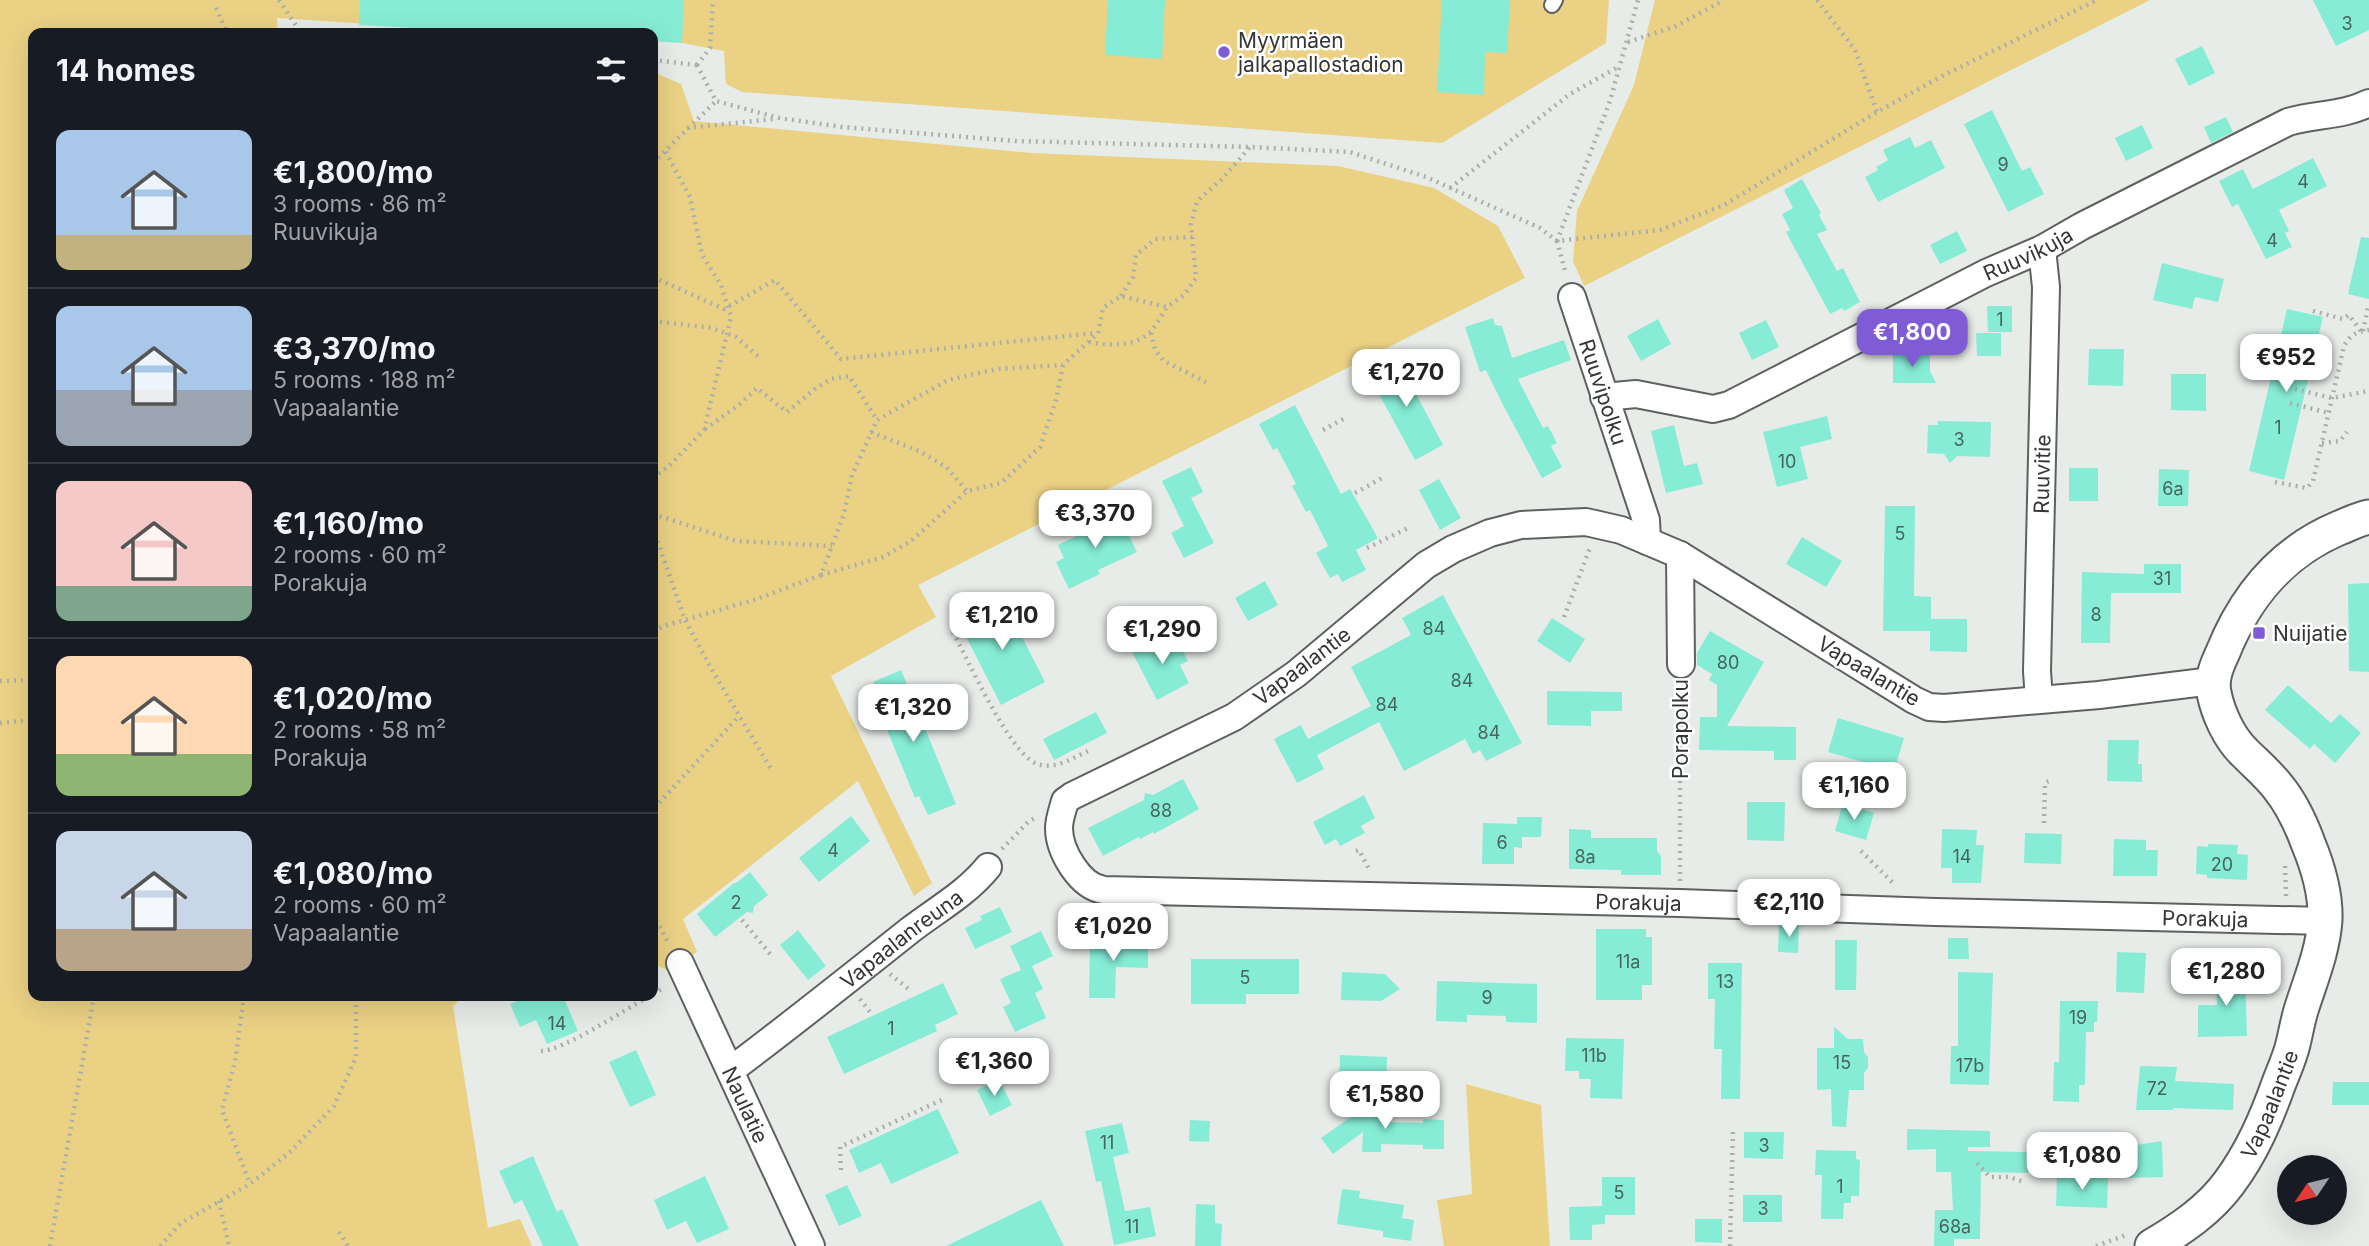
<!DOCTYPE html>
<meta charset="utf-8">
<style>
:root{--surface:#171b24;--page:#242831;--text:#f1f3f6;--muted:#9ea1a6;--line:#363941;--accent:#7f5cd6}
body{margin:0;font-family:Inter,sans-serif;background:var(--page);color:var(--text);height:100vh;display:flex;flex-direction:column;font-size:26px;white-space:nowrap}
*{box-sizing:border-box;margin:0}
p{font-size:23px;color:var(--muted)}
.icon{flex:none;width:38px;height:38px;fill:none;stroke:currentColor;stroke-width:2;stroke-linecap:round;stroke-linejoin:round}
.map{position:relative;flex:1;overflow:hidden}
.drawer{position:absolute;left:28px;top:28px;width:630px;height:973px;display:flex;flex-direction:column;background:var(--surface);border-radius:14px;box-shadow:0 7px 28px #0002}
.drawer>*{flex:none}
.needle{width:46px;rotate:235deg}
.controls{position:absolute;left:2277px;top:1155px;display:grid;gap:14px}
.controls a{display:grid;place-items:center;width:70px;height:70px;border-radius:50%;background:var(--surface);box-shadow:0 7px 28px #0002;font-size:35px}
.price{position:absolute;translate:-50% -60px;padding:0 16px;border-radius:14px;background:#fff;color:#222;font-size:23px;line-height:46px;filter:drop-shadow(0 2px 4px #0008)}
.price::after{content:'';position:absolute;left:50%;top:42px;width:21px;height:16px;margin-left:-10px;background:inherit;clip-path:polygon(0 0,100% 0,50% 100%)}
.price.on{background:var(--accent);color:#fff}
ul{padding:0;list-style:none}
li{display:flex;align-items:center;gap:21px;height:175px;padding:0 28px}
li+li{border-top:2px solid var(--line)}
li span{display:grid;place-items:center;flex:none;width:196px;height:140px;border-radius:14px;color:#555}
li>.icon{margin-inline-start:auto}
span .icon{width:84px;height:84px;fill:#fffc;stroke-width:1}
li b{font-size:30px}
h2{display:flex;justify-content:space-between;align-items:center;height:84px;padding:0 28px;font-size:30px}
.map>svg:first-child{display:block}
.green{fill:#ead184}
.building{fill:#86ecd6}
.lines{fill:none;stroke-linecap:round;stroke-linejoin:round}
.service-casing{stroke:#5e615e;stroke-width:18}
.minor-casing{stroke:#5e615e;stroke-width:30}
.tertiary-casing{stroke:#5e615e;stroke-width:37}
.path{stroke:#acafac;stroke-width:4.5;stroke-dasharray:2 5;stroke-linecap:butt}
.service{stroke:#fff;stroke-width:14}
.minor{stroke:#fff;stroke-width:26}
.tertiary{stroke:#fff;stroke-width:33}
.poi-dot{fill:#7f5cd6;stroke:#fff;stroke-width:2.5}
.labels{text-anchor:middle;dominant-baseline:central;stroke-width:5;stroke-linejoin:round;paint-order:stroke}
.number-label{font-size:18px;fill:#48645c}
.poi-label{font-size:21px;fill:#343634;stroke:#fff;text-anchor:start}
.street-label{font-size:21px;fill:#343634;stroke:#fff}
</style>
<div class="map">
<svg width="2369" height="1246" viewBox="0 0 2369 1246">
<rect width="100%" height="100%" fill="#e8ece8"/>
<path class="green" d="M0,0h1609l-3,43 -164,100 -700,-51 -16,-8 -2,-33 -42,-8 -29,-2v-8h-148l-228,-15 1,15h-245v963h431l-11,10 35,222 32,-9 12,27h-532z
M1655,0h495l-566,286 -11,-25 4,-50 57,-126z
M653,72l28,12 13,37 338,32 306,13 96,22 64,38 27,52 -607,307 18,32 -105,59 101,207 -18,13 -56,-115 -175,138 14,33 -30,18 -14,-6z
M1466,1084l75,21 9,141h-106l-7,-46 35,-6z"/>
<path class="building" d="M360,0h324l-2,43 -29,-2v-8h-148l-146,-8z
M1108,0h57l-3,59 -57,-4z
M1442,0h68l-3,53 -22,-1 -1,43 -47,-3z
M2313,0h56v30l-33,16z
M2202,46l13,27 -26,13 -14,-27z
M1992,110l30,61 8,-4 14,27 -36,18 -44,-88z
M2226,117l7,15 -22,11 -7,-16z
M2142,125l11,23 -27,13 -11,-23z
M1910,137l5,11 16,-8 14,28 -67,34 -13,-25 13,-7 -2,-3 12,-7 -5,-10z
M2313,158l14,28 -48,24 10,21 -4,2 7,14 -26,12 -28,-55 -6,3 -13,-26 24,-12 10,20z
M1802,179l19,34 -2,2 8,15 -10,4 20,37 6,-3 17,34 -16,9 -2,-3 -12,6 -44,-82 4,-2 -8,-16 11,-6 -9,-18z
M1957,231l10,20 -27,13 -10,-19z
M2361,237l8,1v61l-21,-5z
M2162,263l62,16 -6,23 -23,-5 -3,12 -39,-9z
M1987,306h25v26h-24z
M2287,309l36,8 -39,163 -35,-9z
M1493,318l2,7 7,1 10,32 52,-18 7,20 -53,19 25,49 5,-2 9,17 -6,3 11,21 -20,11 -39,-73 -17,-35 -6,2 -15,-45z
M1658,319l13,25 -30,17 -14,-25z
M1766,320l13,27 -27,13 -13,-27z
M1976,333h25v23h-24z
M2089,349h35l-1,37 -35,-1z
M1893,354h37v17l6,12h-43z
M1397,358l46,87 -28,15 -47,-86z
M2171,374h35v37l-35,-1z
M1295,405l46,89 9,-5 28,49 -22,12 10,20 -24,12 -4,-8 -8,4 -14,-25 12,-7 -18,-36 -4,2 -14,-26 4,-2 -19,-36 -4,2 -14,-26z
M1827,416l5,23 -32,8 8,32 -31,8 -14,-55z
M1938,421l53,1 -1,35 -33,-1 -7,7 -6,-9 -17,-1 1,-28h10z
M1674,425l10,41 13,-3 6,21 -37,9 -15,-62z
M1191,467l12,25 -12,6 23,45 -30,15 -13,-25 13,-7 -22,-45z
M2069,468h29v33h-29z
M2159,469l30,1 -1,36h-30z
M1439,479l22,39 -21,12 -21,-40z
M1885,506h30l-1,90 17,1v22h36v33l-37,-1v-20h-47z
M1117,511l20,41 -39,18 2,4 -31,15 -13,-27 8,-4 -6,-13 23,-11 -2,-5z
M1802,537l40,24 -16,26 -40,-23z
M2144,564h37v29h-70l-1,50h-29l1,-71 62,2z
M1265,581l13,24 -30,16 -13,-23z
M2369,583v89l-20,-1 -1,-87z
M1443,595l79,148 -36,18 -6,-11 -7,4 -8,-15 -61,32 -25,-49 -62,33 7,14 -27,14 -23,-44 27,-14 7,14 63,-33 -20,-39 60,-32 -9,-17z
M1002,598l43,84 -44,23 -43,-84z
M1552,618l33,21 -15,24 -33,-22z
M1710,631l54,31 -37,64 69,1v33h-22v-9l-75,-1 1,-33h17v-32l-8,-5 3,-6 -15,-9v-12z
M1164,635l6,11 8,-4 10,19 -8,4 9,18 -32,17 -25,-48z
M901,670l55,134 -28,11 -9,-19 -4,2 -39,-95 5,-2 -8,-19z
M2288,685l43,38 9,-9 21,19 -26,30 -21,-19 -4,5 -45,-39z
M1547,691l75,1v19h-31v15l-44,-1z
M1096,712l11,21 -53,27 -11,-21z
M1838,718l66,20 -10,33 -66,-19z
M2108,740h31l-1,24h4v18l-35,-1z
M1183,779l16,30 -45,25 -1,-2 -13,7 -1,-2 -36,19 -15,-28 56,-28 1,-7 8,2z
M1364,795l11,23 -14,8 4,7 -25,13 -4,-7 -11,6 -12,-23z
M1747,802h38l-1,39 -37,-1z
M1843,803l31,10 -8,27 -31,-9z
M851,816l19,25 -51,41 -20,-24z
M1517,817h25l-1,20h-19v11l-8,-1v17h-32l1,-41 34,1z
M1569,829l22,1v8h66v13l4,5v19h-40v-5l-52,-1z
M1942,829l35,1 -1,15h8l-3,38h-29v-15h-11z
M2025,833l37,1 -1,30 -37,-1z
M2114,839l32,1v10h12l-1,26h-44z
M2208,844l30,1 -1,9 11,1 -1,25 -40,-2v-3l-11,-1 1,-28 11,1z
M750,872l18,23 -14,11 -1,7 -6,-1 -32,25 -18,-23 37,-31h2z
M1000,907l12,25 -37,17 -10,-21 17,-8 -2,-4z
M1779,925h20l-1,28 -20,-1z
M1596,929h50v8h6v48h-10v15h-46z
M798,930l28,36 -18,14 -28,-35z
M1041,931l12,25 -21,10 11,23 -8,4 11,25 -31,14 -12,-25 8,-4 -11,-24 21,-9 -11,-24z
M1948,938h20l1,21h-21z
M1090,939l58,1v28l-32,-1 -1,31h-26z
M1835,940h22l-1,50h-21z
M2117,952l29,1 -2,40 -28,-1z
M1191,959h108v35h-53v10h-55z
M1708,963h34l-2,136h-19l1,-50h-8l1,-50h-7z
M2216,971h29l2,65 -49,1v-32h19z
M1342,972l43,2 15,15 -19,12 -40,-1z
M1958,972l35,1 -4,112 -39,-1 1,-38h7z
M1437,981l100,3v39l-31,-1v-6l-39,-1v7l-31,-1z
M943,983l15,31 -23,11 2,6 -93,43 -17,-37z
M529,996h34l15,35 -31,13 -11,-24 -16,7 -10,-23z
M2060,1001h38l-1,21h-3v10h-8l-1,53h-6v17l-26,-1 1,-39h5z
M1834,1027l14,12h15l1,13 4,5v11l-4,5v17h-15l-3,37 -14,-1 -1,-37 -14,1v-42h17z
M1566,1038l58,1 -2,60 -32,-1 1,-19h-12v-8h-14z
M636,1050l20,45 -26,12 -21,-45z
M1340,1055l47,2 -1,31 -47,-1z
M2140,1066l37,1 -2,14 59,3 -1,26 -60,-2v2h-37z
M999,1080l13,25 -22,11 -13,-26z
M2333,1082h36v23h-37z
M1386,1092l-1,30 38,1v-4l21,1v29h-21v-4l-42,-1v8h-19l1,-20 -30,22 -12,-16z
M938,1109l21,44 -68,31 -10,-21 -22,10 -10,-23z
M1190,1120l20,1 -1,21 -20,-1z
M1122,1123l7,30 -16,4 12,54 25,-4 6,29 -42,9 -13,-64 -5,1 -11,-51z
M1907,1129l83,2v16h-22v4l60,1v21l-47,-1 -1,67h-26v7h-20l1,-36h18l-2,-38h-15v-23l-29,1z
M1744,1132h40l-1,27 -39,-1z
M2162,1141l1,36 -34,1 1,-32z
M1816,1150l40,1v8l4,1 -1,36h-8v7h-7l-1,16h-22l1,-44h-7z
M533,1156l24,56 5,-3 17,37h-36l-21,-46 -8,4 -15,-33z
M705,1176l24,53 -32,14 -11,-22 -19,9 -13,-30z
M2057,1176l51,2 -1,30 -51,-2z
M1602,1177h33v38h-30v9l-13,1v15h-22l-1,-33 33,-1z
M847,1185l15,31 -23,10 -14,-31z
M1342,1189l18,2 -1,7 45,7 -2,13 12,2 -3,21 -28,-4v-6l-46,-7z
M1743,1195h39v27h-39z
M1041,1200l23,46h-118z
M1196,1204l19,1v18l7,1 -1,22h-26z
M1695,1219h27v24l-27,-1z"/>
<g class="lines">
<defs>
<path id="service" d="M1552,5l3,-5"/>
<g id="minor">
<path id="s1" d="M1572,297l74,223 1,21"/>
<path id="s2" d="M1604,397l32,-3 77,15 16,-4 257,-132 56,-24 40,-23 206,-104c30,-9 52,-5 81,-19"/>
<path d="M1680,555l1,109"/>
<path id="s3" d="M2212,681l-113,14 -155,13 -15,-1 -15,-7 -234,-145 -59,-25 -35,-8 -65,3 -31,8 -37,16 -27,16 -130,109 -62,43 -162,79 -7,5c-2,8 -6,18 -6,27 0,23 21,59 45,62l576,13 255,9 390,9"/>
<path id="s4" d="M2039,700l-2,-29 9,-384 -4,-38"/>
<path id="s5" d="M680,963l131,283"/>
<path id="s6" d="M731,1070c60,-45 119,-92 178,-139 27,-21 57,-37 79,-64"/>
</g>
<g id="tertiary">
<path id="s7" d="M2152,1246c29,-17 57,-36 77,-63 23,-31 37,-64 50,-100 5,-13 11,-26 14,-39 3,-12 5,-25 9,-37 9,-28 21,-57 23,-87 1,-26 -7,-53 -17,-77 -7,-19 -17,-40 -30,-56 -10,-13 -22,-23 -33,-34 -16,-15 -27,-40 -31,-60 -3,-15 3,-28 9,-41 23,-57 59,-100 116,-124 10,-4 20,-9 30,-11"/>
</g>
</defs>
<use href="#service" class="service-casing"/>
<use href="#minor" class="minor-casing"/>
<use href="#tertiary" class="tertiary-casing"/>
<path class="path" d="M279,0l22,33
M1817,0l38,50 22,62
M216,8l11,25
M301,31l37,2
M1628,42l48,-16 48,-26
M653,60l44,5
M697,65l19,36 63,17 63,9 174,14 235,6 99,5 76,25 114,51 17,13 103,-11 64,-25 153,-93 67,-37 153,-75
M697,65l13,-17 3,-48
M687,128l86,-9
M653,163l63,-62
M1450,188l120,-94 50,-28
M1557,241l53,-140 28,-101
M1557,241l9,33
M653,277l71,32 51,-29 66,79 255,-26
M1121,296l12,-19 3,-22 19,-16 38,-2
M2313,311l30,8 6,-4 12,16
M653,321l59,7 24,9 23,20
M2363,331l5,-24
M1151,333l4,17 9,11 42,21
M1089,342c19,4 50,5 63,-12 6,-7 10,-16 15,-23
M2295,389l37,9 37,-7
M2290,403l39,10
M705,429l34,-24 18,-17 30,24 28,-23 16,-10 18,-3 28,44
M1323,430l24,-13
M871,432l50,20 25,15 21,24
M2322,443l18,-2 7,-9
M653,478l16,-12 35,-36 27,-113 -10,-32 -19,-30 -12,-58 -26,-48
M2275,482l32,6 6,-7 31,-135c7,-12 12,-14 25,-16
M1355,493l27,-15
M653,514l83,27 96,5
M653,528l32,92 27,50 59,99
M1367,548l43,-21
M821,575l62,-18 28,-16 56,-50 34,-8 39,-36 16,-47 7,-35
M1564,617l27,-72
M653,631l11,-5 93,-27 64,-24 23,-61 8,-39 25,-55 71,-40 49,-11 66,-4 35,-32 5,-25 18,-12 46,11 17,-12 12,-17 -5,-54 6,-23 24,-21 29,-33
M953,632c15,28 57,122 84,132 19,6 35,-6 51,-13
M0,681l33,-1
M0,723l33,-3
M653,806l5,-2 81,-88
M2044,823l1,-40 8,-4
M1002,849l26,-27 9,-5
M1356,851l3,-1 11,21
M1861,851l34,34
M2285,866l1,30
M1680,881v-194
M653,914l16,30
M742,920l28,34
M890,974l21,17
M653,994l9,-5
M244,996l-9,66 -13,48 28,74
M860,999l10,13
M541,1051c22,0 85,-42 108,-55
M1977,1163l13,14h19l15,5
M841,1170l-1,-23 106,-49
M219,1201l10,45
M339,1232l9,14
M50,1246l44,-250
M160,1246l21,-23 69,-39 40,-32 44,-46 22,-49v-61
M1730,1246l3,-116
M2096,1246l30,-11"/>
<use href="#service" class="service"/>
<use href="#minor" class="minor"/>
<use href="#tertiary" class="tertiary"/>
</g>
<g class="poi-dot">
<circle cx="1224" cy="52" r="7"/>
<rect x="2252" y="626" width="14" height="14" rx="3.5"/>
</g>
<g class="labels">
<g class="number-label">
<text x="2347" y="23">3</text>
<text x="2003" y="164">9</text>
<text x="2303" y="181">4</text>
<text x="2272" y="240">4</text>
<text x="2000" y="319">1</text>
<text x="2278" y="427">1</text>
<text x="1959" y="439">3</text>
<text x="1787" y="461">10</text>
<text x="2173" y="488">6a</text>
<text x="1900" y="533">5</text>
<text x="2162" y="578">31</text>
<text x="2096" y="614">8</text>
<text x="1434" y="628">84</text>
<text x="1728" y="662">80</text>
<text x="1462" y="680">84</text>
<text x="1387" y="704">84</text>
<text x="1489" y="732">84</text>
<text x="1161" y="810">88</text>
<text x="1502" y="842">6</text>
<text x="833" y="850">4</text>
<text x="1585" y="856">8a</text>
<text x="1962" y="856">14</text>
<text x="2222" y="864">20</text>
<text x="736" y="902">2</text>
<text x="1628" y="961">11a</text>
<text x="1245" y="977">5</text>
<text x="1725" y="981">13</text>
<text x="1487" y="997">9</text>
<text x="2078" y="1017">19</text>
<text x="557" y="1023">14</text>
<text x="891" y="1028">1</text>
<text x="1594" y="1055">11b</text>
<text x="1842" y="1062">15</text>
<text x="1970" y="1065">17b</text>
<text x="2157" y="1088">72</text>
<text x="1107" y="1142">11</text>
<text x="1764" y="1145">3</text>
<text x="1840" y="1186">1</text>
<text x="1619" y="1192">5</text>
<text x="1763" y="1208">3</text>
<text x="1132" y="1226">11</text>
<text x="1955" y="1226">68a</text>
</g>
<g class="poi-label">
<text x="1238" y="40">Myyrmäen<tspan x="1238" dy="24">jalkapallostadion</tspan></text>
<text x="2273" y="633">Nuijatie</text>
</g>
<g class="street-label">
<text stroke="none"><textPath href="#s2" startOffset="462">Ruuvikuja</textPath></text>
<text stroke="none"><textPath href="#s1" startOffset="100">Ruuvipolku</textPath></text>
<text stroke="none"><textPath href="#s4" startOffset="226">Ruuvitie</textPath></text>
<text transform="translate(1302 666) rotate(-37)">Vapaalantie</text>
<text transform="translate(1869 671) rotate(31)">Vapaalantie</text>
<text transform="translate(1680 729) rotate(-90)">Porapolku</text>
<text stroke="none"><textPath href="#s3" startOffset="1923">Porakuja</textPath></text>
<text stroke="none"><textPath href="#s3" startOffset="2490">Porakuja</textPath></text>
<text stroke="none"><textPath href="#s6" startOffset="215">Vapaalanreuna</textPath></text>
<text stroke="none"><textPath href="#s7" startOffset="189">Vapaalantie</textPath></text>
<text stroke="none"><textPath href="#s5" startOffset="156">Naulatie</textPath></text>
</g>
</g>
</svg>
<div class="controls">
<a><svg class="needle" viewBox="-14 -14 28 28"><path d="M0-13l5 13h-10z" fill="#e53935"/><path d="M0 13l5-13h-10z" fill="#9ea1a6"/></svg></a>
</div>
<b class="price on" style="left:1912px;top:369px">€1,800</b>
<b class="price" style="left:2286px;top:394px">€952</b>
<b class="price" style="left:1406px;top:409px">€1,270</b>
<b class="price" style="left:1095px;top:550px">€3,370</b>
<b class="price" style="left:1002px;top:652px">€1,210</b>
<b class="price" style="left:1162px;top:666px">€1,290</b>
<b class="price" style="left:913px;top:744px">€1,320</b>
<b class="price" style="left:1854px;top:822px">€1,160</b>
<b class="price" style="left:1789px;top:939px">€2,110</b>
<b class="price" style="left:1113px;top:963px">€1,020</b>
<b class="price" style="left:2226px;top:1008px">€1,280</b>
<b class="price" style="left:994px;top:1098px">€1,360</b>
<b class="price" style="left:1385px;top:1131px">€1,580</b>
<b class="price" style="left:2082px;top:1192px">€1,080</b>
<section class="drawer">
<h2>14 homes<svg class="icon" aria-label="filters" viewBox="0 0 24 24"><path d="M4 7h16M4 17h16"/><circle cx="9" cy="7" r="2"/><circle cx="15" cy="17" r="2"/></svg></h2>
<ul>
<li><span style="background:linear-gradient(#a9c7e8 75%,#c2b280 0)"><svg class="icon" aria-label="home" viewBox="0 0 24 24"><path d="M3 11l9-7 9 7M6 9v11h12V9"/></svg></span><div><b>€1,800/mo</b><p>3 rooms · 86 m²</p><p>Ruuvikuja</p></div></li>
<li><span style="background:linear-gradient(#a9c7e8 60%,#9aa5b1 0)"><svg class="icon" aria-label="home" viewBox="0 0 24 24"><path d="M3 11l9-7 9 7M6 9v11h12V9"/></svg></span><div><b>€3,370/mo</b><p>5 rooms · 188 m²</p><p>Vapaalantie</p></div></li>
<li><span style="background:linear-gradient(#f6c9c9 75%,#7fa58c 0)"><svg class="icon" aria-label="home" viewBox="0 0 24 24"><path d="M3 11l9-7 9 7M6 9v11h12V9"/></svg></span><div><b>€1,160/mo</b><p>2 rooms · 60 m²</p><p>Porakuja</p></div></li>
<li><span style="background:linear-gradient(#ffd9b3 70%,#8fb573 0)"><svg class="icon" aria-label="home" viewBox="0 0 24 24"><path d="M3 11l9-7 9 7M6 9v11h12V9"/></svg></span><div><b>€1,020/mo</b><p>2 rooms · 58 m²</p><p>Porakuja</p></div></li>
<li><span style="background:linear-gradient(#c9d6e8 70%,#b9a48a 0)"><svg class="icon" aria-label="home" viewBox="0 0 24 24"><path d="M3 11l9-7 9 7M6 9v11h12V9"/></svg></span><div><b>€1,080/mo</b><p>2 rooms · 60 m²</p><p>Vapaalantie</p></div></li>
</ul>
</section>
</div>
